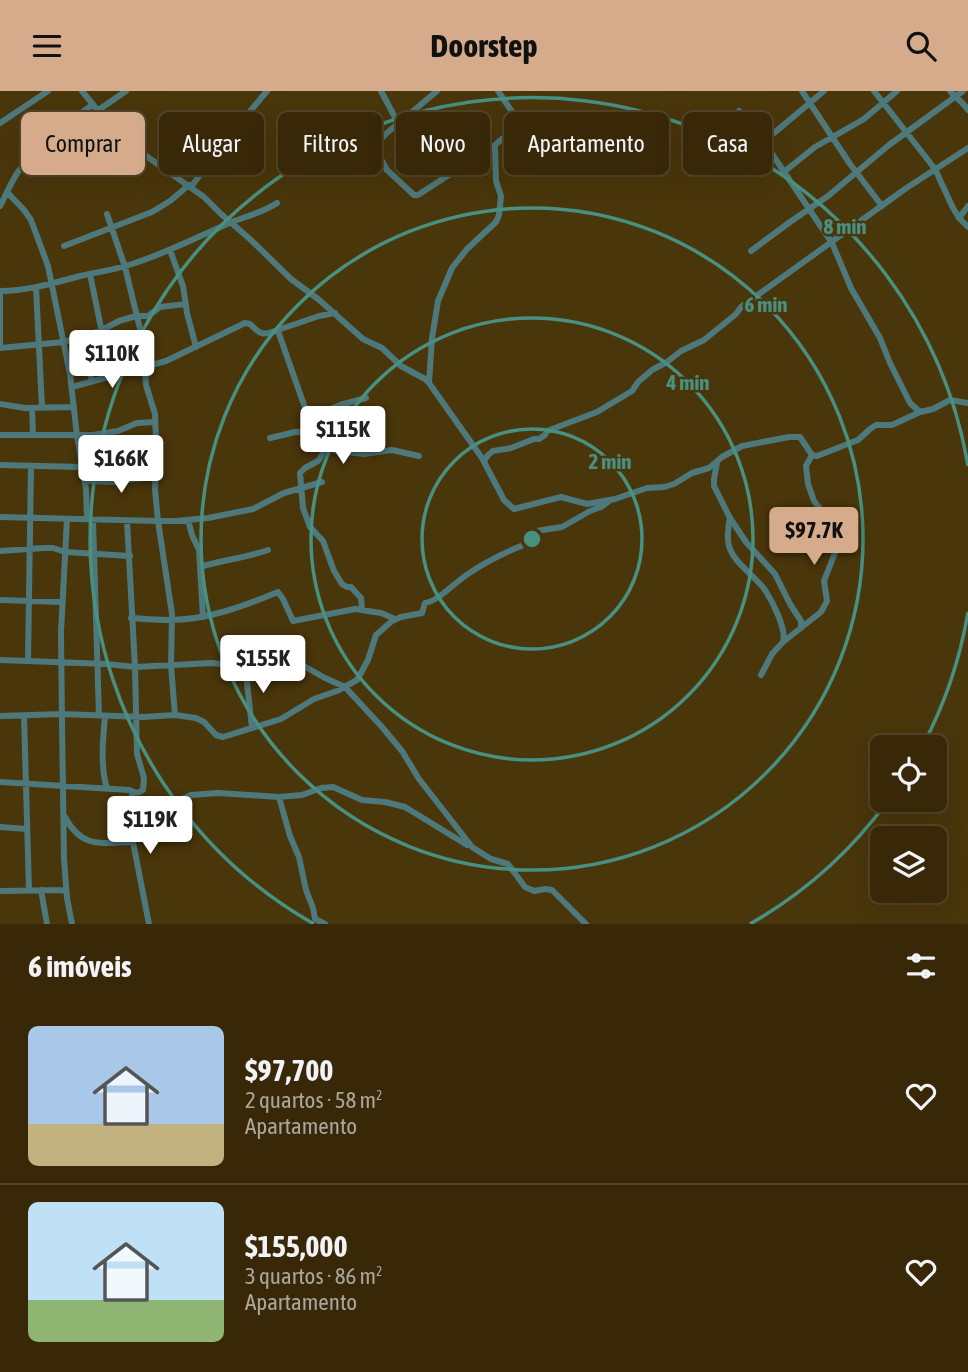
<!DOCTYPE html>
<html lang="pt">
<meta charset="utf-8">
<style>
:root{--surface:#382808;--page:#433416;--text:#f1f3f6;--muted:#aba69c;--line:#524429;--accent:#d6ab8b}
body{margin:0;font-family:"Asap Condensed",sans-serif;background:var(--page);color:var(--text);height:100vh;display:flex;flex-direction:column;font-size:26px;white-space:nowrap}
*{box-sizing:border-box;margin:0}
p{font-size:23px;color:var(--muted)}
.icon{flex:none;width:38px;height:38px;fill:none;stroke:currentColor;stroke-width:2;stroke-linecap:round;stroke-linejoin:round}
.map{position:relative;height:833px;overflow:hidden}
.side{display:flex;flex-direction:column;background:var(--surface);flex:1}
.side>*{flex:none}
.banner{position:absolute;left:21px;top:21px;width:928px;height:63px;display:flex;gap:14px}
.tools{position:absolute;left:870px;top:644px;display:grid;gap:14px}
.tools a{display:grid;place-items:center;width:77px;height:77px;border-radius:10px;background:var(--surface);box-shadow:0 7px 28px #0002,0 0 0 2px var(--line);font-size:35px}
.price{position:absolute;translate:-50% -60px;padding:0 16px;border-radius:7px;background:#fff;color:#222;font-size:23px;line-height:46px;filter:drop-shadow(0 2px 4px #0008)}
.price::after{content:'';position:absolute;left:50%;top:42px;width:21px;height:16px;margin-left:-10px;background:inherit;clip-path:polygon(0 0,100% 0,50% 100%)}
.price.current{background:var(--accent);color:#111}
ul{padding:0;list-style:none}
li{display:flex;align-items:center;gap:21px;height:175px;padding:0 28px}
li+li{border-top:2px solid var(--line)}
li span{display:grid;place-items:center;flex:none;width:196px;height:140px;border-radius:10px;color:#555}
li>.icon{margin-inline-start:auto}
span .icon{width:84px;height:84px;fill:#fffc;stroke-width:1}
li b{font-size:30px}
h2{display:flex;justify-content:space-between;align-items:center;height:84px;padding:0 28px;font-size:30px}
.tag{padding:0 24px;border-radius:10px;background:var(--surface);box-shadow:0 7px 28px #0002,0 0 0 2px var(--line);font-size:24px;line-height:63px}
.tag.current{background:var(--accent);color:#111}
header{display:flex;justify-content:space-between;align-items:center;height:91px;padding:0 28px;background:var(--accent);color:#111;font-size:32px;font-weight:700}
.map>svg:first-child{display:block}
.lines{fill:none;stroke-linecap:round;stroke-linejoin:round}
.minor{stroke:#4e797c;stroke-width:6}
.ring{fill:none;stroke:#489081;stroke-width:3.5}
.centre{fill:#489081;stroke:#4a360b;stroke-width:3.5}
.ring-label{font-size:21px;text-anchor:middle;font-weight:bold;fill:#489081;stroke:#4a360b;stroke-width:5;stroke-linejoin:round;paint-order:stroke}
</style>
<header><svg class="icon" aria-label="menu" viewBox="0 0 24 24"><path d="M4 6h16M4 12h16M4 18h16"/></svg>Doorstep<svg class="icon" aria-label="search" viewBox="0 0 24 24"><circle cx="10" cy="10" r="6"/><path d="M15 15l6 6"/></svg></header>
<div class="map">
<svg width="968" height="833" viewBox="0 0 968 833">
<rect width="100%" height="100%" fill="#4a360b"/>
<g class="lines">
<path class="minor" d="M82,0l26,32 34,30 62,44 16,16 31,27 40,39 27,20 45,40 19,9 19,18 24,13 4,4
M381,0l17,32
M802,0l48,73 32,42
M874,0l61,78 17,37 7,12 9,9
M950,0c6,7 13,11 18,19
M97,20l29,-20
M739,20l22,34
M0,32l48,-32
M764,51l68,101 19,45 29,50 10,25 20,40 10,9
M495,54l1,36 5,15 -2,19 -3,7 -29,27 -15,19 -14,33 -6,37 -3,45 53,75 22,42 10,9 47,-12 26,7 28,-5 32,-11 17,-1 10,-3 18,-11 17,-5 13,-11 20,-11 47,-9h11l12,18 5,1 41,-16 12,-11 6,-4h16l28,-13 13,-3 17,-9 18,3
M374,56l13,23 27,25h4l77,-50 22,-19v-7l-19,-28
M742,69l82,-69
M345,73l7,-1 14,-9 22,-22 49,-41
M785,80l30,-24 49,-28 33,-28
M191,96l31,-42 45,-54
M7,101l17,18 7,10 17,46 22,108 7,62 9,53 1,30
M0,115c6,-11 11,-24 18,-34 19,-27 48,-48 74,-67
M107,123l18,53 18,74 3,44 9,29 1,26 -1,49 3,32 14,93 -1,52 4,49
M959,127l9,-12
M64,155l88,-34 18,-11 19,-16
M170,159l13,36 4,27 9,34
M751,160l39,-29 38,-26 61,-51 74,-54
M90,183l21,103
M36,196l6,121
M0,200c27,0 54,-8 80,-15 17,-4 35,-6 52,-12 35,-11 67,-28 100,-42 15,-6 32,-10 45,-19
M278,240l38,108
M80,246l12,44
M0,257l64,-6 38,-12 17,-9 17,-5h12l12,-9 26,-3
M0,257v-57
M72,296l94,-26 79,-38 5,1c7,6 9,11 19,9l50,-17 16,-3
M0,313l25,4 49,-1
M32,317l1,27
M309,327l31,-13 26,-7
M0,344h93l25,-4 19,-8 18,-1
M270,347l25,-6h7l7,2 27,17 28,3 28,-4 27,6
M327,356l-9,14 -13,7 -5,5 3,35 7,19 13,14 11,30 8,13 5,3h4l10,11 1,11
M484,370l4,-6 5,-4 18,-3 23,-9h5l6,-4 2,-4 50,-19 35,-21 6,-9 14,-12 15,-8 14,-11 23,-11 32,-26 5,-7 164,-118 63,-41
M717,372l-3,16v7l16,32 16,24 29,32 15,30 11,17v7
M0,374l81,2
M85,390l29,1 41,-6
M0,426l158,4h18l32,-3 45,-9 31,-16 38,-11
M730,427c-2,8 -3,21 -1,28 4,16 26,30 36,44 7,11 22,39 18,52
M67,428l-6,113 1,91 2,136 3,39 5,26
M93,429l6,196
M188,429l4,15 7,15 4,67
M0,460l43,-3h10l12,4 65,4
M200,476c23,-7 45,-9 68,-17
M0,509l62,2
M131,527c13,1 26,2 39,2 37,0 74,-14 108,-28l5,7 10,22 62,-12 26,4 14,6
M0,569l107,4 28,3 77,-4 26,3 7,-1 26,-9 19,2 35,20 20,9 37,40 20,24 17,28 53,68 19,12 17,5 17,23 9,4 11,-2 7,1 34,34
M28,570l3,-195
M245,574l7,63
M761,584l11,-21 11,-12 38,-30 6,-11 -3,-20 14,-36 -4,-18 -20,-26 -6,-17 -2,-18 6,-11
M0,625l62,-2 81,3 32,-2 21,3 8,4 12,13 7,2 58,-18 33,-20 23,-8 20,-11 11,-20 8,-25 16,-14 9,-4 21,-4 3,-10c14,-2 32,-23 46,-31 15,-10 33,-19 50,-26l7,-5 1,-6 7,-4 26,-4 28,-16 11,-4 8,-6
M24,625l5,174
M105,625c-2,24 -5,49 2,73
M0,691l129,8c6,3 9,4 14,0l1,-12 -7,-24 -2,-87 -8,-146
M132,700v46l17,87
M279,706l11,39 9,21 7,33 7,18 2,11 10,5
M65,726c17,32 36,26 68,25
M133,727l43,-16 15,-7 27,-2 61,4 23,-2 19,-7 12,-1 29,13 23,2 20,5 62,38
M0,736l27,2
M41,799l6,34
M0,800l66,-1"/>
</g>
<g class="ring">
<circle cx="532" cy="448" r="110"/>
<circle cx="532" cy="448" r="221"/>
<circle cx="532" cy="448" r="331"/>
<path d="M968 521A442 442 0 0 1 922 656M887 711A442 442 0 0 1 750 833M314 833A442 442 0 1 1 968 375"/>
</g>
<circle cx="532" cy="448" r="10" class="centre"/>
<g class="ring-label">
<text x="845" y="143">8 min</text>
<text x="766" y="221">6 min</text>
<text x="688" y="299">4 min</text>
<text x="610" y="378">2 min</text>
</g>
</svg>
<div class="tools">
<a><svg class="icon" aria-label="locate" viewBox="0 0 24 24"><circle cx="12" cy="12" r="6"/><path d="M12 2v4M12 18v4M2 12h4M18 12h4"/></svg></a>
<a><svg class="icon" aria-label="layers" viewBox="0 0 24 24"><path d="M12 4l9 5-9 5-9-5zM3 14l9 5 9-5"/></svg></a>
</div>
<b class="price" style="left:112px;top:299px">$110K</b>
<b class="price" style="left:343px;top:375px">$115K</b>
<b class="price" style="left:121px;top:404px">$166K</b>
<b class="price current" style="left:814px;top:476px">$97.7K</b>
<b class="price" style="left:263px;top:604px">$155K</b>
<b class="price" style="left:150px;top:765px">$119K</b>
<div class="banner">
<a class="tag current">Comprar</a>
<a class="tag">Alugar</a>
<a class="tag">Filtros</a>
<a class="tag">Novo</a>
<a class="tag">Apartamento</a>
<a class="tag">Casa</a>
</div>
</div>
<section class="side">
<h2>6 imóveis<svg class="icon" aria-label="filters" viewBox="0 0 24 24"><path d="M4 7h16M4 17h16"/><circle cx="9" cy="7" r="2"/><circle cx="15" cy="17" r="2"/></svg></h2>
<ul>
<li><span style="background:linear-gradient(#a9c7e8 70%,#c2b280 0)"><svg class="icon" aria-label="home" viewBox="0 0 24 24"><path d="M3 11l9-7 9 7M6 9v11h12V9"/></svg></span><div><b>$97,700</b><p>2 quartos · 58 m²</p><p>Apartamento</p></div><svg class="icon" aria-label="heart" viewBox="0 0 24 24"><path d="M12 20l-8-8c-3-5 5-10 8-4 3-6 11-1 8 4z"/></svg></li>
<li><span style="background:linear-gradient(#bfe0f5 70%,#8fb573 0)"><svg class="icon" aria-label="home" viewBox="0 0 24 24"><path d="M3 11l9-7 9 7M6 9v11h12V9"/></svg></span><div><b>$155,000</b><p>3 quartos · 86 m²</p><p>Apartamento</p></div><svg class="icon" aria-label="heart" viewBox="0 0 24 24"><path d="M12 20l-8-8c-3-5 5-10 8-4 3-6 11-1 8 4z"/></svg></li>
</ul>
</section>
